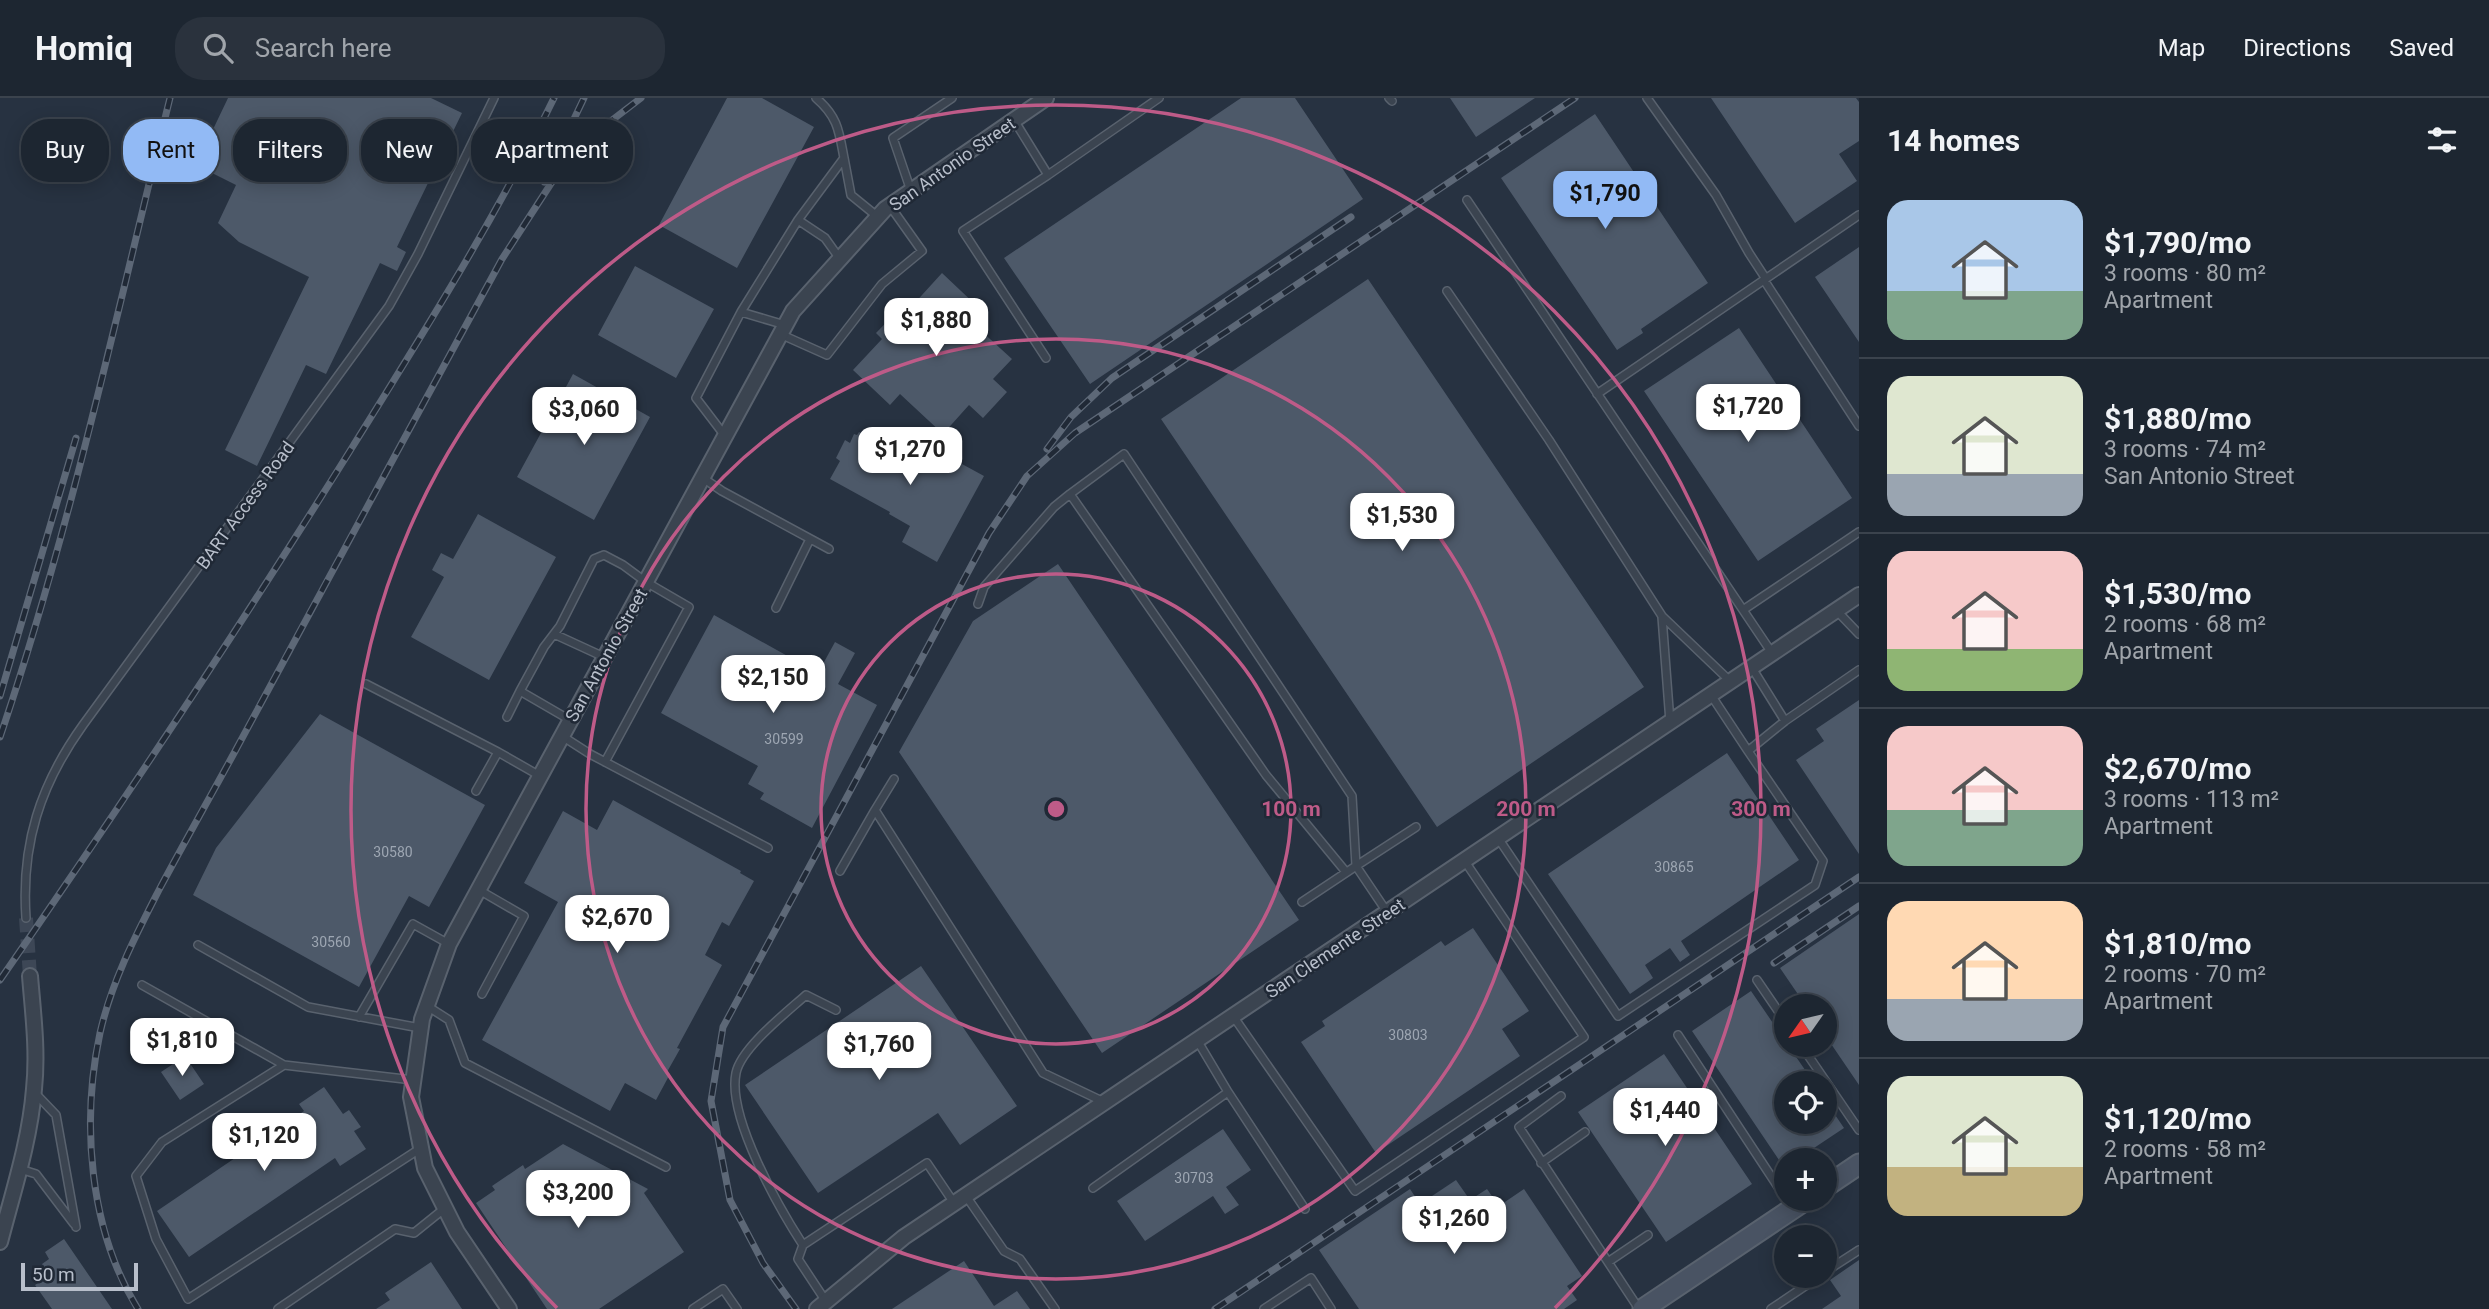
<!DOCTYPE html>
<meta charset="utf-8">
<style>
:root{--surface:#1d2631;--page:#2a323d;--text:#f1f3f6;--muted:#a0a5ab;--line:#3b434d;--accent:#92baf5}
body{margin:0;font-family:Roboto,sans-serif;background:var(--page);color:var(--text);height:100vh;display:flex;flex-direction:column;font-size:26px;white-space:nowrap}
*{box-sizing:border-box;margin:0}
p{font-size:23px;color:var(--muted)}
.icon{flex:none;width:38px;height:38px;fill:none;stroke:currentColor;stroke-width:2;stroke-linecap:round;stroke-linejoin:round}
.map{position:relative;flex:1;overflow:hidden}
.details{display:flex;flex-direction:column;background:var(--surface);width:630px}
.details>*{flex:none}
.top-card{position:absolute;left:21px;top:21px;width:665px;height:63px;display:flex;gap:14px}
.needle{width:46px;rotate:236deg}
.tools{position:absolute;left:1774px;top:896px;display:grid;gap:14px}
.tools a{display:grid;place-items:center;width:63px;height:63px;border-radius:50%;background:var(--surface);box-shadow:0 4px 18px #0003,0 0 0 2px var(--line);font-size:35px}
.scale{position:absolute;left:21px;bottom:18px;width:117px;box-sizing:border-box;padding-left:7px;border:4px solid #b8bfcb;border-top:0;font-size:19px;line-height:24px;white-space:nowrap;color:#b8bfcb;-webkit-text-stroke:5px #202936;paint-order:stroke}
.price{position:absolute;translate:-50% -60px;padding:0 16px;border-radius:14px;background:#fff;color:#222;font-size:23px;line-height:46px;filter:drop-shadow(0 2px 4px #0008)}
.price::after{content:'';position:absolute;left:50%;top:42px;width:21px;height:16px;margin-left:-10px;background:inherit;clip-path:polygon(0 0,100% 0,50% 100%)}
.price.active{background:var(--accent);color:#111}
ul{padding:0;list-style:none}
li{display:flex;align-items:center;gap:21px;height:175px;padding:0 28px}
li+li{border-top:2px solid var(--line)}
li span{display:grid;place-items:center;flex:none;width:196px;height:140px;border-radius:21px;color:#555}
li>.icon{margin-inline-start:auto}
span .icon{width:84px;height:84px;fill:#fffc;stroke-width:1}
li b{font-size:30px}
h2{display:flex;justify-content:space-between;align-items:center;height:84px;padding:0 28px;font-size:30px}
.pill{padding:0 24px;border-radius:28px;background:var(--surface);box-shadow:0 4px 18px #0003,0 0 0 2px var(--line);font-size:24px;line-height:63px}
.pill.active{background:var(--accent);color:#111}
header{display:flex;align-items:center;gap:42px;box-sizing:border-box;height:98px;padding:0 35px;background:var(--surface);border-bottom:2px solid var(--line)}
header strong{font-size:33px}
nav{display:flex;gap:38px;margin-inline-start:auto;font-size:24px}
.search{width:490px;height:63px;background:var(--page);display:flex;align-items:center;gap:18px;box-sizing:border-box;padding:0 24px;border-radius:28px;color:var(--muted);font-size:26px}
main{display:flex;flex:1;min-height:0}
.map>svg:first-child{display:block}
.building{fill:#4d5969}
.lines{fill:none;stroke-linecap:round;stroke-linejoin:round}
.street-tunnel{stroke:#3d4756;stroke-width:14;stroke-dasharray:14 7;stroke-linecap:butt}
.lane-casing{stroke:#59626e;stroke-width:10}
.street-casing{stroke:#59626e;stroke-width:18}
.secondary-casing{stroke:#59626e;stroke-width:23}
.lane{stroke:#3b4450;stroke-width:7}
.street{stroke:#3b4450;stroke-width:14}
.secondary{stroke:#495363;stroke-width:19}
.rail-casing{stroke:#5d6877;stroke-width:7}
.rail{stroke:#202936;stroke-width:4.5;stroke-dasharray:13;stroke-linecap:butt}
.ring{fill:none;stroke:#be5b88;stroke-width:3.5}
.labels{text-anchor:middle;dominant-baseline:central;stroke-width:5;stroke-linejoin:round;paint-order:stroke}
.number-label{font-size:14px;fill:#9da6b2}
.street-label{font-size:18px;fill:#b8bfcb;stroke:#202936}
.centre{fill:#be5b88;stroke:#202936;stroke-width:3.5}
.ring-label{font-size:21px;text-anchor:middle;font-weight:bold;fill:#be5b88;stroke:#202936;stroke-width:5;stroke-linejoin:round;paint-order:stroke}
</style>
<header>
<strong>Homiq</strong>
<div class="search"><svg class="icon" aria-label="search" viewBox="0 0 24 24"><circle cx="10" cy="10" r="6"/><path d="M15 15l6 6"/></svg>Search here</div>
<nav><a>Map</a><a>Directions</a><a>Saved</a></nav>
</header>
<main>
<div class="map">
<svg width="1859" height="1211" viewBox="0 0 1859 1211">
<rect width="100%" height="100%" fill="#273241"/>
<path class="building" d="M228,0h203l31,15 -65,134 9,5 -9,19 -17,-8 -54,111 -20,-9 -49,101 -32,-16 84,-173 -70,-35 -21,-19 18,-38 -40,-20z
M727,0h35l52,29 -77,141 -78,-43z
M1241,0h54l68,101 -273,185 -86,-126z
M1450,0h85l-59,39z
M1711,0h145l3,4v39l-20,13 18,27 -62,42z
M1595,16l113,169 -67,46 2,4 -26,17 -116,-172z
M1859,149v95l-44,-65z
M635,168l79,43 -38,69 -78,-43z
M942,175l37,35 -11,11 44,40 -19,20 14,13 -24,26 -14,-13 -26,29 -43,-40 -10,11 -37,-35 29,-31 -6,-6 31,-32 5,5z
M1368,181l276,408 -207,140 -276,-408z
M1739,230l113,170 -94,63 -114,-170z
M573,276l77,43 -56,103 -77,-43z
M859,334l36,20 10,-19 79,43 -47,86 -35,-20 8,-16 -21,-12 1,-2 -60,-33 10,-18 -4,-3 9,-18 5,3 4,-9 3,1z
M478,416l78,43 -67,123 -78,-43 33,-60 -12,-7 9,-17 12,6z
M1058,466l241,356 -197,133 -203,-301 74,-131z
M714,517l104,58 17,-31 20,11 -17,31 39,21 -65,123 -52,-29 4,-6 -16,-9 10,-18 -97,-53z
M1859,602v154l-63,-94 28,-19 -8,-12z
M320,616l165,91 -56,102 -20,-11 -50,91 -166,-92 23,-47z
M1727,655l72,107 -118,81 9,14 -10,7 -10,-14 -25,17 8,13 -23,16 -82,-120z
M613,702l128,71 -1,2 14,8 -25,45 -7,-4 -17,33 17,10 -45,83 3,1 -13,23 3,2 -14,26 -31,-17 -15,28 -128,-71 76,-138 -34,-19 39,-72 34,19z
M1859,816v171l-34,-50v-29h-19l-26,-38z
M1473,830l56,83 -27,18 18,27 -144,97 -75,-111 24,-16 -3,-5 119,-80 4,5z
M921,868l96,140 -57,39 -22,-32 -120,80 -73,-108z
M1751,893l63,92h-27v39h38v-22l19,28 -48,32h-17l-87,-129z
M1664,956l88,130 -86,58 -88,-130z
M185,958l19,28 -24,16 -19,-28z
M324,989l19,27 6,-4 12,17 -7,4 12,18 -26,17 -5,-8 -146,99 -32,-46 147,-100 -5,-7z
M1223,1031l28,41 -25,17 13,18 -14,9 -12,-18 -68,45 -28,-40z
M563,1046l85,45 -4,4 40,59 -85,57h-52l-71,-106 19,-13 -3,-4 31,-21 2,4z
M1456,1082l14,20 17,-11 12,17 25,-17 58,87 -15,10 10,14 -13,9h-205l-40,-59 91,-61 10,15z
M64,1141l48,70h-60l-17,-24 9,-6 -4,-7 5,-4 -3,-4 7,-5 -4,-7z
M1859,1162v49h-37l19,-13 -11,-16z
M964,1163l30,45 23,-15 13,18h-138z
M431,1164l31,47h-86l14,-9 -5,-7z"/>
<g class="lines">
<path class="street-tunnel" d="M26,820l4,58"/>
<defs>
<path id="lane" d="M816,0c22,19 23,33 28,60
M1389,0l3,3
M1647,0l69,97 33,58 17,26
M1014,22l34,55 -85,56 83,127
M1048,77l111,-77
M911,93l-18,-53 59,-40
M1467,102l305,453
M798,122l46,-62 7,37 27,22
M1764,182l95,146
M1447,193l102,149 113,176 68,65
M741,214l57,-92 27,18 15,21
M780,236l47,21 55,-71 40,-33 -32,-45
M1597,296l262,-179
M725,338l-29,-38 45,-86 44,13
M703,380l19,13 107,58
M978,506l6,-17 70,-80 16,-13
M776,510l34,-69
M1743,512l116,-78
M1837,513l22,23
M1662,519l8,105
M554,536l50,23
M1752,570l33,53 74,-51
M366,586l132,68
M1711,597l37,56
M507,619l13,-26
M570,622l-50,-29 24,-44 16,-21 34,-67 10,-4 19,10 23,17 43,25 -84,155
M562,638l28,18 178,94
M476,693l22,-39 42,24
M875,712l19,-31
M1498,740l120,178 197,-131 8,-24 -75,-110 37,-30
M840,773l35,-61 168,263 61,29
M1346,774l-80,-97 -196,-281 54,-40 228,342 4,70 60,-39
M479,792l45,26 -42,78
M1302,804l54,-36 31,46
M26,820c-5,-74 14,-133 57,-193l306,-419 29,-52 76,-156
M198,847l110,62 112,21
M1757,882l30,44
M142,887l142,80 129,15
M427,908l22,14 16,43 201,104
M1233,918l122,175 229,-154 -120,-177
M359,919l54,-93 36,20
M1678,937l114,173
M1801,947l58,85
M284,967l-122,77 -26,34 20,63 32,60 233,-151
M34,994l22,23 20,112
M1228,994l77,117
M1561,998l-42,31 120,182
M1541,1065l44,-31
M20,1071l16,5 38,50
M1093,1090l135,-96 -31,-52
M966,1098l38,55 16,8 35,50
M803,1147c-24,-37 -76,-128 -67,-172 5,-25 51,-61 70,-78l30,15
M1608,1164l40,-27
M1825,1174l34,-22
M827,1205l-29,-44 5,-14 124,-82 27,40
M278,1211l117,-80 19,4 31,-25
M693,1211l30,-20 14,20
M1264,1211l47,-31 20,31
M1771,1211l49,-33"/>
<path id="street" d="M0,1144c13,-50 30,-102 34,-153 4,-38 -1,-76 -4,-113
M509,1211l-52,-77 -32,-64 -14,-71 11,-78 27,-75 344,-633 92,-102 161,-111
M817,1211l87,-72 955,-642"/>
<path id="secondary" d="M1825,1089l34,-23
M1643,1211l164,-110"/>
</defs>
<use href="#lane" class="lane-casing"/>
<use href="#street" class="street-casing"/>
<use href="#secondary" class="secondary-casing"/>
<use href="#lane" class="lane"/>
<use href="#street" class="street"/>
<use href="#secondary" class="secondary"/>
<defs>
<path id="rail" d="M544,84l40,-84
M1047,351l24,-32 41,-39 239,-161
M0,598l76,-258
M0,639c71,-209 117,-425 170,-639
M1774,865l85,-57
M0,882c122,-176 240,-353 353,-534 71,-114 142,-227 201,-348
M138,1211c-49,-79 -57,-187 -38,-276 12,-53 36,-98 60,-145 24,-45 49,-89 73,-133 89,-165 179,-331 269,-496l50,-77 38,-45 51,-39
M796,1211l-33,-46 -33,-63 -19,-99 12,-74 266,-494 38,-57 48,-43 500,-335
M1215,1211l644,-432"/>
</defs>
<use href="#rail" class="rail-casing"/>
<use href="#rail" class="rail"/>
</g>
<g class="ring">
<circle cx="1056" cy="711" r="235"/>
<circle cx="1056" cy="711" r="470"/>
<path d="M557 1210A705 705 0 1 1 1555 1210"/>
</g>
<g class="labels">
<g class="number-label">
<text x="784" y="641">30599</text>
<text x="393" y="754">30580</text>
<text x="1674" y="769">30865</text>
<text x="331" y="844">30560</text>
<text x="1408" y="937">30803</text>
<text x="1194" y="1080">30703</text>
</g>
<g class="street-label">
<text transform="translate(952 66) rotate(-35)">San Antonio Street</text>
<text transform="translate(245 407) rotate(-54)">BART Access Road</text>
<text transform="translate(606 557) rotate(-61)">San Antonio Street</text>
<text transform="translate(1335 850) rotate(-34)">San Clemente Street</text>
</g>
</g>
<circle cx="1056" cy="711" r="10" class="centre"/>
<g class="ring-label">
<text x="1291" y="718">100 m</text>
<text x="1526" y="718">200 m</text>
<text x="1761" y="718">300 m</text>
</g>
</svg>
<div class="tools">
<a><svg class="needle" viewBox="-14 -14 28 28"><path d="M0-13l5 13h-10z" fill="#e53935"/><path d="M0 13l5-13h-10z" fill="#a0a5ab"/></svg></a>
<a><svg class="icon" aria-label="locate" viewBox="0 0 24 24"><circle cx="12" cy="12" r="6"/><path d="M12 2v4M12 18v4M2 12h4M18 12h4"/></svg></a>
<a>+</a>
<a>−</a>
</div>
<div class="scale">50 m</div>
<b class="price active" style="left:1605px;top:133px">$1,790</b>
<b class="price" style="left:936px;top:260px">$1,880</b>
<b class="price" style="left:1748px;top:346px">$1,720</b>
<b class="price" style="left:584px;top:349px">$3,060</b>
<b class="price" style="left:910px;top:389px">$1,270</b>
<b class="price" style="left:1402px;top:455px">$1,530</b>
<b class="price" style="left:773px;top:617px">$2,150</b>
<b class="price" style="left:617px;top:857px">$2,670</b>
<b class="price" style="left:182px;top:980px">$1,810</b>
<b class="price" style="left:879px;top:984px">$1,760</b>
<b class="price" style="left:1665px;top:1050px">$1,440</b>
<b class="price" style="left:264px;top:1075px">$1,120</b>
<b class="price" style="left:578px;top:1132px">$3,200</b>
<b class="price" style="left:1454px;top:1158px">$1,260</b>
<div class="top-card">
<a class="pill">Buy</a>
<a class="pill active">Rent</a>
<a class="pill">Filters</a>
<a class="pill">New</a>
<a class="pill">Apartment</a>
</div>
</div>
<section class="details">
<h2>14 homes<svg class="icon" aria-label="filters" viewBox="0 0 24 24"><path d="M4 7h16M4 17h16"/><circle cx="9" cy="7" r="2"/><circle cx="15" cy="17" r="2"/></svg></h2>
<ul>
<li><span style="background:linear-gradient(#a9c7e8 65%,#7fa58c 0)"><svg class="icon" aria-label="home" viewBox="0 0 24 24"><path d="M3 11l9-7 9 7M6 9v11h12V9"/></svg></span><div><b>$1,790/mo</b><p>3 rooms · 80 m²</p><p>Apartment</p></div></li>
<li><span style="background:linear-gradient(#dfe7d0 70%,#9aa5b1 0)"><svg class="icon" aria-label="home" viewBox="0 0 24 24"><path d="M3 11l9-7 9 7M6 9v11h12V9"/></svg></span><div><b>$1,880/mo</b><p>3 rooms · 74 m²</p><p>San Antonio Street</p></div></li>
<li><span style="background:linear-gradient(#f6c9c9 70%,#8fb573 0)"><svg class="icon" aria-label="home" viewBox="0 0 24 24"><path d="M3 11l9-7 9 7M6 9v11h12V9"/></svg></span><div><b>$1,530/mo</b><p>2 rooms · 68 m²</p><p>Apartment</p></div></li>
<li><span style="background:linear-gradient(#f6c9c9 60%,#7fa58c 0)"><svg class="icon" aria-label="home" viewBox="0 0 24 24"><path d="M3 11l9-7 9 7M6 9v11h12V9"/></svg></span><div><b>$2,670/mo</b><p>3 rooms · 113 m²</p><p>Apartment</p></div></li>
<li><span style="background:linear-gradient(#ffd9b3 70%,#9aa5b1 0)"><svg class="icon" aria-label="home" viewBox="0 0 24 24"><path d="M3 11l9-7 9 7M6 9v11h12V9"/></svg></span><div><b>$1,810/mo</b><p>2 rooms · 70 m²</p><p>Apartment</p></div></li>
<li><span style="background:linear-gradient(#dfe7d0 65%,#c2b280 0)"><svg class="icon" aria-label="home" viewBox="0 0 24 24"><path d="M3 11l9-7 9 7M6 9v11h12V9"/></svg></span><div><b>$1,120/mo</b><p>2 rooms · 58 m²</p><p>Apartment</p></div></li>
</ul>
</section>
</main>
